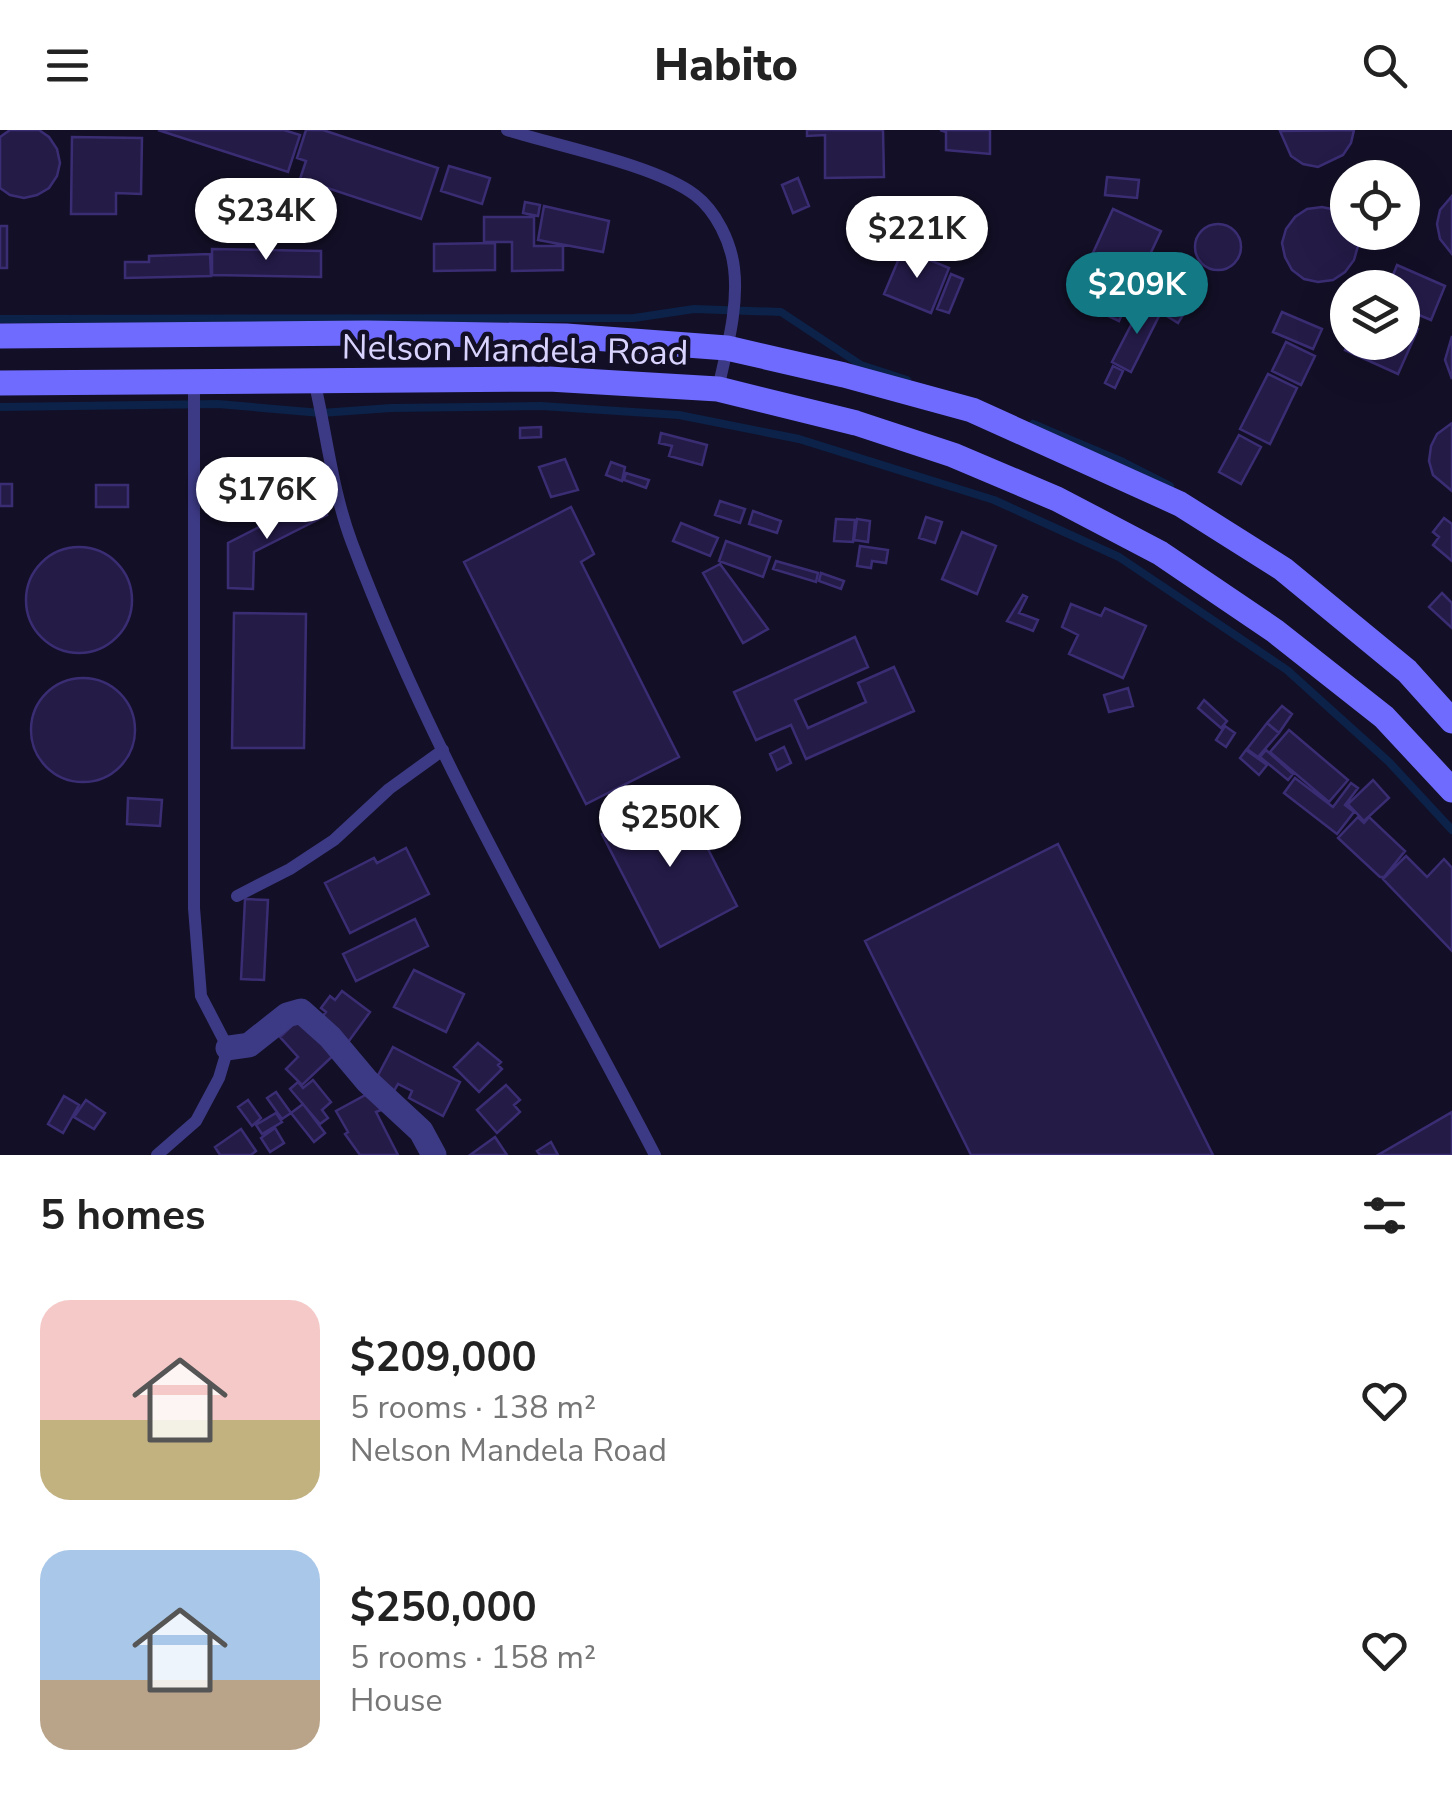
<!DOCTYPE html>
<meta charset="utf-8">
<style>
:root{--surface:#fff;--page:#f2f2f2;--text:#222;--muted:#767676;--accent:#137a85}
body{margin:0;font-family:"Nunito Sans",sans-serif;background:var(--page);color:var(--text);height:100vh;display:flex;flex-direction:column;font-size:38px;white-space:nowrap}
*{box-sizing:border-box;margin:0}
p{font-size:32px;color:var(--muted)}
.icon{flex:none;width:55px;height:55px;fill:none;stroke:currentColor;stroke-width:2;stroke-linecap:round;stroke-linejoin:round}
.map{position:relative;height:1025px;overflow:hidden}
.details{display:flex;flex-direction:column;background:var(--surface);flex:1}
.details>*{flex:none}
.tools{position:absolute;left:1330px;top:30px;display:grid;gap:20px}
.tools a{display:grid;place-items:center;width:90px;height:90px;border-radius:50%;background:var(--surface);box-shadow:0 10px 40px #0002;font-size:50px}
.price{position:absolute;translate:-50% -85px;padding:0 22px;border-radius:35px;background:#fff;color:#222;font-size:32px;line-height:65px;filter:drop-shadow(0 2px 5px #0008)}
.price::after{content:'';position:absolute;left:50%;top:60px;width:30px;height:22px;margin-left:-15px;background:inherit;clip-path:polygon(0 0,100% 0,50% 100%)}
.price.on{background:var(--accent);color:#fff}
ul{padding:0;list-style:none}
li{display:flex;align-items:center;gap:30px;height:250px;padding:0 40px}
li span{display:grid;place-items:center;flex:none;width:280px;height:200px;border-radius:30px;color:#555}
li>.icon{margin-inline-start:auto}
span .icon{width:120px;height:120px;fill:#fffc;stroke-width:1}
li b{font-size:42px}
h2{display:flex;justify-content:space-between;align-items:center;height:120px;padding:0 40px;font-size:42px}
header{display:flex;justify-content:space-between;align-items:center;height:130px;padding:0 40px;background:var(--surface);font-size:45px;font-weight:800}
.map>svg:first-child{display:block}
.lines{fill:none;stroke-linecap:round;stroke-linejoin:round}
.stream{stroke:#0c2248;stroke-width:8}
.building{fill:#241b47;stroke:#3b2d73;stroke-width:2.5}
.lane{stroke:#3d3a85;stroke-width:12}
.street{stroke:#3d3a85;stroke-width:25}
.secondary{stroke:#6f6bff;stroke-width:25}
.labels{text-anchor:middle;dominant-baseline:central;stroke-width:9;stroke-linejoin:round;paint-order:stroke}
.street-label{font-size:35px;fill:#d9d4ff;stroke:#130f26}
</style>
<header><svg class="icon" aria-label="menu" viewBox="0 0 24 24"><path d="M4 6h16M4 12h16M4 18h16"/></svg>Habito<svg class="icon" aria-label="search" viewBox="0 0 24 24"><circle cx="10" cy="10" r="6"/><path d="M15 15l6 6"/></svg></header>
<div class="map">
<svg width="1452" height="1025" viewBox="0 0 1452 1025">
<rect width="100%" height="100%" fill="#130f26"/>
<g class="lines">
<path class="stream" d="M0,189l634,-1 60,-9 87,3 80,53 46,15
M0,277l218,-3 103,9 70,-5 150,-2 138,9 120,24 195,61 125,57 168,113 102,92 63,68
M1033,294l90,38 47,24"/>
</g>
<path class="building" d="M10,0h29l10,7 8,12 3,14 -3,13 -8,12 -12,7 -13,3 -14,-3 -10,-7v-51z
M158,0h126l16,5 -12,37z
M306,0h17l115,38 -17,51 -121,-40 6,-18 -9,-3z
M807,0h76l1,47 -59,1v-43l-18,1z
M940,0h50v24l-44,-4v-18z
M1354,0l-3,13 -8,12 -25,12 -15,-3 -12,-8 -11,-25z
M72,7l70,1 -1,56 -25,-1v21h-45z
M449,36l41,12 -8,26 -41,-13z
M1107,47l32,3 -2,18 -32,-3z
M798,48l11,28 -16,7 -11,-28z
M1452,66v58l-12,-15 -3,-15 3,-14z
M525,72l15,3 -2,11 -15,-3z
M544,76l65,15 -6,31 -65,-12z
M1322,77l14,3 12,9v13h8l2,14 -4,14 -9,12 -12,8 -15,2 -14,-3 -12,-9 -7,-13 -3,-14 4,-14 9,-12 12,-8z
M1113,79l48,22 -42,90 -47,-22z
M484,87h50v29h29v24l-51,1v-29h-28z
M1195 117a23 23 0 1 1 46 0a23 23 0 1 1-46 0Z
M0,96h7v42h-7z
M495,113v27l-61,1v-27z
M212,119l109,2v26l-109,-2z
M903,119l46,19 -18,45 -47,-19z
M210,124l1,22 -86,2v-16h24v-6z
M1397,135l48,21 -14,34 -29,-12v-20h-14z
M1173,140l27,18 -22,35 -27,-17z
M951,144l12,5 -14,34 -12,-4z
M1146,166l6,4 -4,8 12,6 -29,58 -19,-10z
M1282,182l40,17 -9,20 -40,-17z
M1402,192l16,7 -20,45 -53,-24 3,-8h54z
M1452,206v43l-7,-19z
M1286,212l29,14 -14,29 -29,-14z
M1113,236l10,5 -8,17 -10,-5z
M1268,244l29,14 -27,56 -30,-15z
M1452,293v68l-19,-16 -4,-14 2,-15 6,-12z
M541,297v10l-21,1v-10z
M661,303l46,12 -5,20 -33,-9 3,-10 -13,-3z
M1239,305l22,12 -20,37 -22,-12z
M565,329l13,31 -27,7 -12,-30z
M611,332l14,5 -3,14 -16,-6z
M626,343l23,7 -3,8 -22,-8z
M0,354h12v22h-12z
M96,355h32v22h-32z
M318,367l9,18 -73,37 -1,37 -25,-1v-45z
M720,371l25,8 -5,14 -25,-8z
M571,377l23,47 -13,8 98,195 -93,47 -122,-242z
M753,381l28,10 -4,12 -28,-9z
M926,387l16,5 -7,21 -16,-5z
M1444,388l8,6v37l-19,-16 6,-8 -6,-5z
M836,389l19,1 -2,22 -19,-1z
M857,389l13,2 -2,21 -14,-2z
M681,393l37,15 -8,18 -37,-15z
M962,402l34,14 -19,48 -35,-15z
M726,411l44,16 -7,20 -44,-16z
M860,416l28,4 -2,13 -14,-2 -1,7 -14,-2z
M26 470a53 53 0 1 1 106 0a53 53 0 1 1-106 0Z
M776,431l42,12 -2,9 -43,-13z
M720,434l48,65 -25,14 -40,-70z
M821,443l23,8 -3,8 -22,-8z
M1442,463l10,10v25l-23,-21z
M1023,465l4,2 -8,16 19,7 -5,11 -26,-10z
M1071,474l30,12 4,-8 41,18 -23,52 -54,-24 9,-19 -16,-8z
M234,483l72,1 -2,134h-72z
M855,507l13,30 -73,33 13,28 58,-26 -8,-19 36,-16 20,44 -108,48 -15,-34 -35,15 -22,-48z
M31 600a52 52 0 1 1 104 0a52 52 0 1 1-104 0Z
M1128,558l5,18 -24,6 -5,-17z
M1204,570l23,21 -6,7 -23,-20z
M1282,576l10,8 -13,19 -12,-10z
M1267,593l12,10 -21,24 -11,-8z
M1225,596l10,7 -9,14 -10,-7z
M1289,600l59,50 -19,22 -59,-50z
M784,617l7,16 -14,7 -7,-16z
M1246,620l21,15 -8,10 -19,-17z
M1266,620l27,24 -5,6 -28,-23z
M1295,648l38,29 18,-24 7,5 -13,17 9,7 -17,22 -53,-41z
M1373,650l16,18 -25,23 -16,-17z
M680,664l57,112 -77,41 -58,-113z
M128,668l34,2 -2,26 -33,-2z
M1358,687l6,6 5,-6 36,34 -21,26h-4l-42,-39z
M1058,714l155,311h-242l-106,-214z
M406,718l23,46 -79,39 -25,-50 49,-25 3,5z
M1406,726l21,21 17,-18 8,9v83l-69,-72z
M245,769l23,1 -4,80 -23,-1z
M415,789l13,27 -72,35 -13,-27z
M414,840l50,24 -18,38 -52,-25z
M342,861l28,21 -24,33 -29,-22 9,-11 -5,-4 9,-12 5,4z
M303,885l35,36 -36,34 -16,-16 12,-12 -18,-20z
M478,913l23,19 -3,3 4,4 -23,23 -25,-25z
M393,917l67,35 -17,34 -34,-18 3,-7 -14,-7 -4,7 -19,-10z
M313,950l18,22 -9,8 6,8 -8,6 -30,-35 8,-7 5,6z
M506,955l14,15 -6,5 6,7 -23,21 -20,-23z
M276,962l15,21 -9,6 -15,-21z
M371,962l10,18 -5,2 22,43h-38l-15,-21 3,-2 -12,-21z
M64,966l15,9 -16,28 -15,-9z
M86,970l19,13 -11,16 -20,-12z
M248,970l13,18 -9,8 -14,-19z
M303,974l22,29 -11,9 -23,-29z
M1452,982v43h-74z
M276,983l6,9 -20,12 -6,-9z
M275,998l9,15 -14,9 -9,-14z
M241,999l15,22 -5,4h-31l-5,-8z
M495,1007l12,18h-37z
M551,1012l7,13h-18l-3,-4z"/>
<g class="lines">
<path class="lane" d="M507,0c50,16 149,35 188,65 21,16 36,47 39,73 5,40 -8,83 -16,121
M314,250c13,55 18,110 38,163 80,213 198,410 303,612
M237,766l53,-27 44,-29 55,-51 54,-39
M157,1025l39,-34 23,-43 9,-30 -27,-52 -7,-88v-525"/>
<path class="street" d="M228,918l21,-3 38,-30 14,-4 29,26 37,44 54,50 13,24"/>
<path class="secondary" d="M0,206l367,-3 199,3 161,12 117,27 128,35 208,94 103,65 124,102 45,50
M0,253l549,-4 169,10 138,34 97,32 104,44 103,54 115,78 109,86 68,73"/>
</g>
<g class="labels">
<g class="street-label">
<text transform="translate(515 220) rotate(1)">Nelson Mandela Road</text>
</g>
</g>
</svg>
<div class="tools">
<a><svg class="icon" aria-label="locate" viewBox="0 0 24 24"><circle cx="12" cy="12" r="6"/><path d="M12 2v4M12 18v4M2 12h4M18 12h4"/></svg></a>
<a><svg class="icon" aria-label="layers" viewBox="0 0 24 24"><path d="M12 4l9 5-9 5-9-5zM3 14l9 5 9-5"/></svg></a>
</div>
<b class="price" style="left:266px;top:133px">$234K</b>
<b class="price" style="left:917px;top:151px">$221K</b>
<b class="price on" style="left:1137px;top:207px">$209K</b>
<b class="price" style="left:267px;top:412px">$176K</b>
<b class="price" style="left:670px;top:740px">$250K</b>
</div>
<section class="details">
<h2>5 homes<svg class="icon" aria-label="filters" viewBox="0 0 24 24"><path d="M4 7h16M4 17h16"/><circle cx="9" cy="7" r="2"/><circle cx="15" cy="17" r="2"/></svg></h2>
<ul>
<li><span style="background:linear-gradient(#f6c9c9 60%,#c2b280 0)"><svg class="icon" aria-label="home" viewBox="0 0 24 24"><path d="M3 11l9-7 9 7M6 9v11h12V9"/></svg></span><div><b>$209,000</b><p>5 rooms · 138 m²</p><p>Nelson Mandela Road</p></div><svg class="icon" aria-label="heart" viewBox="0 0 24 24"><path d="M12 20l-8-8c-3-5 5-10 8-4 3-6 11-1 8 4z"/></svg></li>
<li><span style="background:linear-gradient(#a9c7e8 65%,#b9a48a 0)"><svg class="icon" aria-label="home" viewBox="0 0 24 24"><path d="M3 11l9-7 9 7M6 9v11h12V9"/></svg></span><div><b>$250,000</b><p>5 rooms · 158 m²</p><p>House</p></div><svg class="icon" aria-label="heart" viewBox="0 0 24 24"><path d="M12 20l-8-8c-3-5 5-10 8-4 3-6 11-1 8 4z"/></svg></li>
</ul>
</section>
